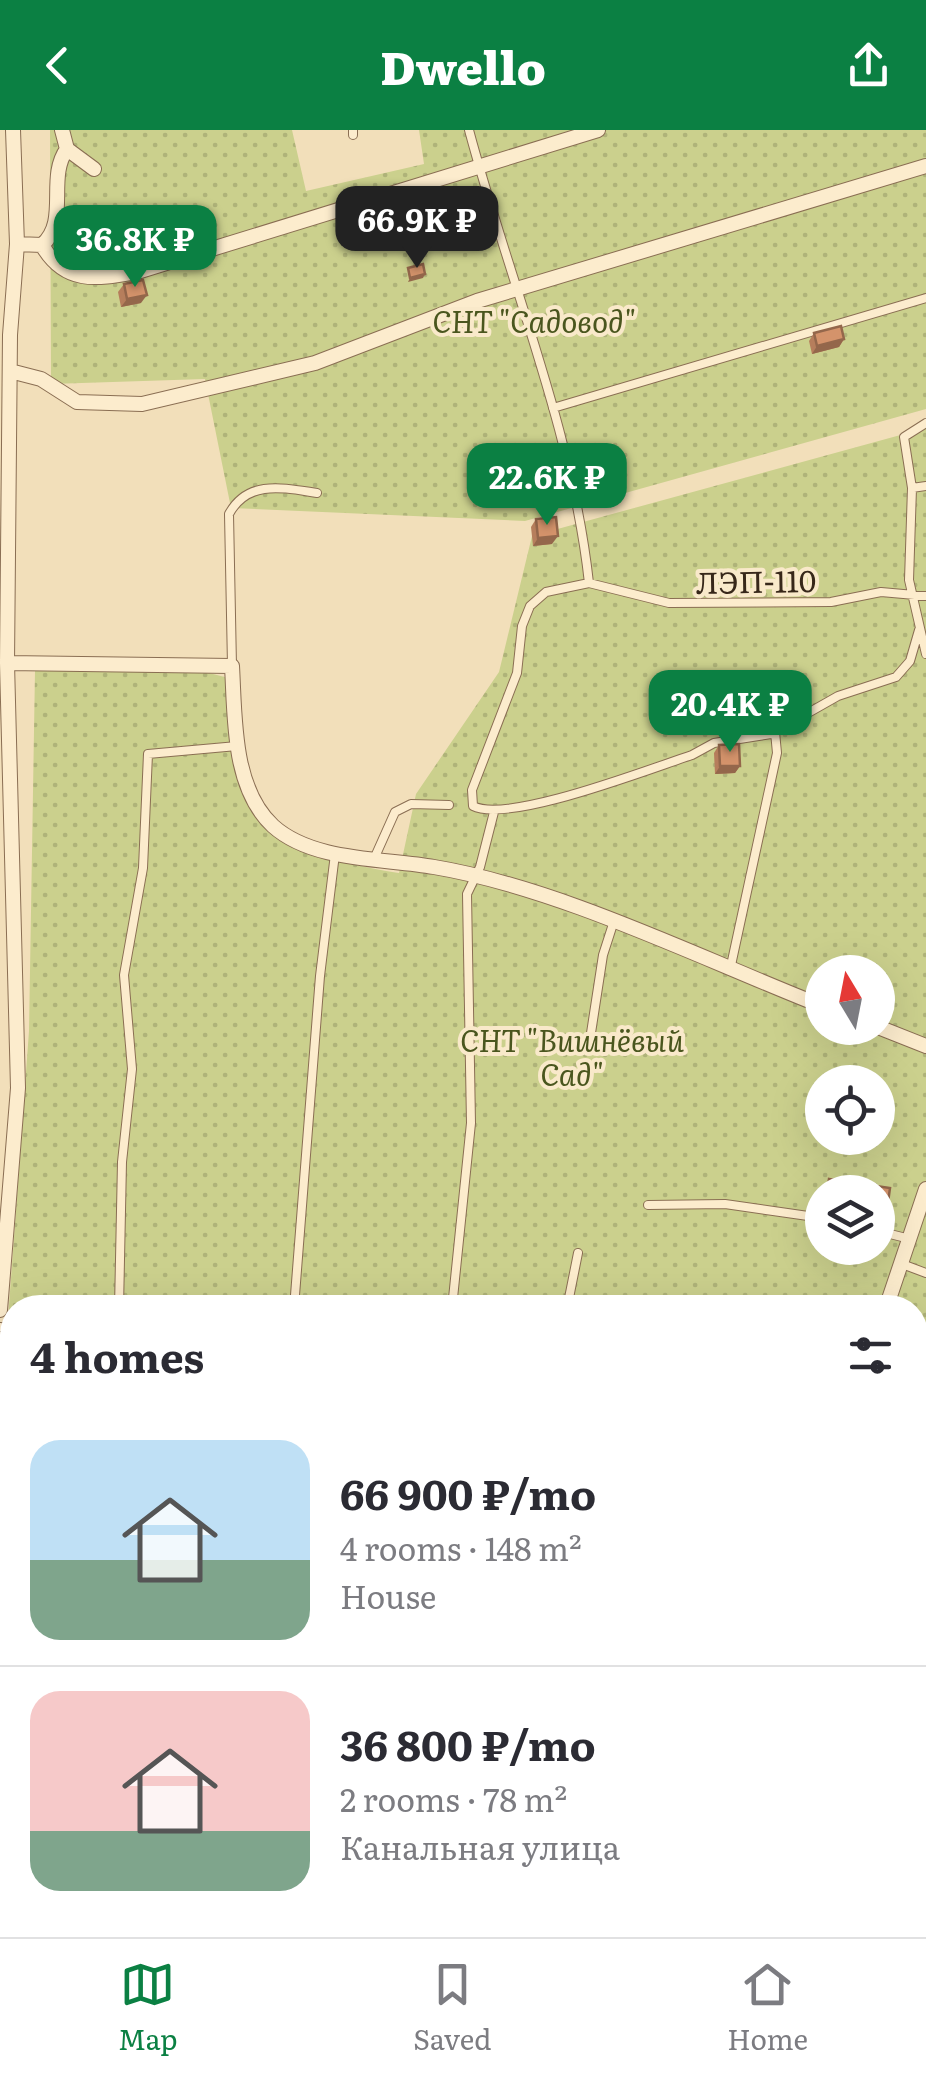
<!DOCTYPE html>
<meta charset="utf-8">
<style>
:root{--surface:#fff;--page:#f2f2f3;--text:#2b2b33;--muted:#7c7c81;--line:#e1e1e2;--accent:#0b8043}
body{margin:0;font-family:Literata,serif;background:var(--page);color:var(--text);height:100vh;display:flex;flex-direction:column;font-size:38px;white-space:nowrap}
*{box-sizing:border-box;margin:0}
p{font-size:32px;color:var(--muted)}
.icon{flex:none;width:55px;height:55px;fill:none;stroke:currentColor;stroke-width:2;stroke-linecap:round;stroke-linejoin:round}
.map{position:relative;flex:1;overflow:hidden}
.panel{position:absolute;left:0px;top:1165px;width:928px;height:642px;display:flex;flex-direction:column;background:var(--surface);border-radius:40px 40px 0 0;box-shadow:0 10px 40px #0002}
.panel>*{flex:none}
.needle{width:65px;rotate:350deg}
.fabs{position:absolute;left:805px;top:825px;display:grid;gap:20px}
.fabs a{display:grid;place-items:center;width:90px;height:90px;border-radius:50%;background:var(--surface);box-shadow:0 10px 40px #0002;font-size:50px}
.price{position:absolute;translate:-50% -85px;padding:0 22px;border-radius:20px;background:var(--accent);color:#fff;font-size:32px;line-height:65px;filter:drop-shadow(0 2px 5px #0008)}
.price::after{content:'';position:absolute;left:50%;top:60px;width:30px;height:22px;margin-left:-15px;background:inherit;clip-path:polygon(0 0,100% 0,50% 100%)}
.price.current{background:#222;color:#fff}
ul{padding:0;list-style:none}
li{display:flex;align-items:center;gap:30px;height:250px;padding:0 30px}
li+li{border-top:2px solid var(--line)}
li span{display:grid;place-items:center;flex:none;width:280px;height:200px;border-radius:30px;color:#555}
li>.icon{margin-inline-start:auto}
span .icon{width:120px;height:120px;fill:#fffc;stroke-width:1}
li b{font-size:42px}
h2{display:flex;justify-content:space-between;align-items:center;height:120px;padding:0 30px;font-size:42px}
header{display:flex;justify-content:space-between;align-items:center;height:130px;padding:0 30px;background:var(--accent);color:#fff;font-size:45px;font-weight:800}
.tabs{display:flex;justify-content:space-around;align-items:center;height:140px;border-top:2px solid var(--line);background:var(--surface);font-size:28px;color:var(--muted)}
.tabs a{display:grid;justify-items:center;gap:5px}
.tabs .current{color:var(--accent)}
.map>svg:first-child{display:block}
.park{fill:url(#park-dots);fill-rule:evenodd}
.lines{fill:none;stroke-linecap:round;stroke-linejoin:round}
.lane-casing{stroke:#8a6e53;stroke-width:10}
.street-casing{stroke:#8a6e53;stroke-width:16}
.lane{stroke:#fceccd;stroke-width:8}
.street{stroke:#fceccd;stroke-width:14}
.wall{fill:#b67e5c}
.shaded-wall{fill:#94674b}
.building{fill:#d4936b;stroke:#94674b;stroke-width:2.5}
.labels{text-anchor:middle;dominant-baseline:central;stroke-width:8;stroke-linejoin:round;paint-order:stroke}
.park-label{font-size:30px;font-style:italic;fill:#4a561e;stroke:#f9e9ca}
.street-label{font-size:30px;fill:#372719;stroke:#f9e9ca}
</style>
<header><svg class="icon" aria-label="back" viewBox="0 0 24 24"><path d="M15 5l-7 7 7 7"/></svg>Dwello<svg class="icon" aria-label="share" viewBox="0 0 24 24"><path d="M12 15V3M7 8l5-5 5 5M5 13v7h14v-7"/></svg></header>
<div class="map">
<svg width="926" height="1807" viewBox="0 0 926 1807">
<defs>
<pattern id="park-dots" width="8" height="8" patternUnits="userSpaceOnUse" patternTransform="scale(2.5)"><rect width="8" height="8" fill="#cbd08d"/><path d="M2 2h.1M6 6h.1" fill="none" stroke="#afb379" stroke-width="1.8" stroke-linecap="round"/></pattern>
</defs>
<rect width="100%" height="100%" fill="#f2dfba"/>
<path class="park" d="M50,0h242l14,61 118,-27 -5,-34h507v279l-401,112 -294,-13 -26,-129 -154,5z
M926,298v1509h-926v-508l29,-398 6,-360 159,-2 42,11c4,40 5,116 34,148 23,26 96,40 129,45l17,-79 83,-122 33,-136zM822,842h56v56h-56zM822,952h56v56h-56zM822,1062h56v56h-56zM12,1178h903v617h-903z"/>
<g class="lines">
<defs>
<path id="lane" d="M353,0v5
M469,0c40,150 103,298 120,453l-43,9 -16,14 -8,20 -5,47 -45,117 1,16c35,18 176,-37 219,-51l22,-12 57,-9 67,-38 58,-19 14,-16 9,-31
M553,278l373,-110
M926,356l-14,2 -3,92 17,74
M912,358l-8,-51 22,-14
M589,453l80,20 162,-1 50,-10 45,4
M232,536l-3,-152c19,-35 55,-26 88,-21
M374,729l21,-47 16,-8 38,1
M730,840l47,-217 -2,-21
M591,903l12,-78 10,-31
M648,1075l77,-1 97,14
M878,1101l32,8
M902,1134l24,9
M119,1178l3,-146 10,-93 -8,-94 19,-107 5,-114 89,-8
M294,1178l26,-332 15,-122
M452,1178l19,-185 -4,-229 13,-27 14,-55
M567,1178l11,-55
M0,1197l12,2
M915,1392l11,7
M915,1459l11,-28
M0,1675l12,-42
M135,1795l1,12
M638,1795l74,12
M258,1807v-12
M393,1807v-12"/>
<path id="street" d="M62,0l5,19 27,20
M17,114l25,1c28,-24 4,-67 25,-96
M42,115c23,40 54,34 95,27l461,-142
M10,241l31,8 36,23 65,2 173,-41 162,-62 449,-135
M7,533l225,3c3,51 0,122 41,160 40,36 111,32 161,41 126,21 268,92 388,139
M878,897l48,19
M886,1178l40,-119
M0,1180l18,-222 -11,-425 3,-328 7,-91 -4,-114
M780,1795l8,12"/>
</defs>
<use href="#lane" class="lane-casing"/>
<use href="#street" class="street-casing"/>
<use href="#lane" class="lane"/>
<use href="#street" class="street"/>
</g>
<path class="wall" d="M124,154l17,19 -20,4 -3,-15z
M814,203l30,6 -5,8 -27,7 -3,-13z
M536,389l16,25 -19,2 -2,-19z
M719,615l21,21 -5,7 -20,1 -1,-21z"/>
<path class="shaded-wall" d="M425,144l-2,4 -15,4 2,-4z
M147,165l-6,8 -20,4 6,-8z
M844,209l-5,8 -27,7 5,-8z
M558,406l-6,8 -19,2 5,-8z
M720,636h20l-5,7 -20,1z
M878,1085l8,2 -5,8 -3,-1z"/>
<path class="building" d="M423,134l2,10 -15,4 -2,-10z
M143,150l4,15 -20,4 -3,-15z
M841,196l3,13 -27,7 -3,-13z
M556,387l2,19 -20,2 -2,-19z
M739,614l1,22h-20l-1,-21z
M829,1049l61,9 -4,29 -8,-2v-23h-51z
M659,1795l21,3 -2,9h-23z"/>
<g class="labels">
<g class="park-label">
<text x="534" y="190">СНТ "Садовод"</text>
<text x="572" y="909">СНТ "Вишнёвый<tspan x="572" dy="34">Сад"</tspan></text>
</g>
<g class="street-label">
<text transform="translate(756 450) rotate(-1)">ЛЭП-110</text>
</g>
</g>
</svg>
<div class="fabs">
<a><svg class="needle" viewBox="-14 -14 28 28"><path d="M0-13l5 13h-10z" fill="#e53935"/><path d="M0 13l5-13h-10z" fill="#7c7c81"/></svg></a>
<a><svg class="icon" aria-label="locate" viewBox="0 0 24 24"><circle cx="12" cy="12" r="6"/><path d="M12 2v4M12 18v4M2 12h4M18 12h4"/></svg></a>
<a><svg class="icon" aria-label="layers" viewBox="0 0 24 24"><path d="M12 4l9 5-9 5-9-5zM3 14l9 5 9-5"/></svg></a>
</div>
<b class="price current" style="left:417px;top:141px">66.9K ₽</b>
<b class="price" style="left:135px;top:160px">36.8K ₽</b>
<b class="price" style="left:547px;top:398px">22.6K ₽</b>
<b class="price" style="left:730px;top:625px">20.4K ₽</b>
<section class="panel">
<h2>4 homes<svg class="icon" aria-label="filters" viewBox="0 0 24 24"><path d="M4 7h16M4 17h16"/><circle cx="9" cy="7" r="2"/><circle cx="15" cy="17" r="2"/></svg></h2>
<ul>
<li><span style="background:linear-gradient(#bfe0f5 60%,#7fa58c 0)"><svg class="icon" aria-label="home" viewBox="0 0 24 24"><path d="M3 11l9-7 9 7M6 9v11h12V9"/></svg></span><div><b>66 900 ₽/mo</b><p>4 rooms · 148 m²</p><p>House</p></div></li>
<li><span style="background:linear-gradient(#f6c9c9 70%,#7fa58c 0)"><svg class="icon" aria-label="home" viewBox="0 0 24 24"><path d="M3 11l9-7 9 7M6 9v11h12V9"/></svg></span><div><b>36 800 ₽/mo</b><p>2 rooms · 78 m²</p><p>Канальная улица</p></div></li>
</ul>
</section>
</div>
<nav class="tabs">
<a class="current"><svg class="icon" aria-label="map" viewBox="0 0 24 24"><path d="M3 6l6-2 6 2 6-2v14l-6 2-6-2-6 2zM9 4v14M15 6v14"/></svg>Map</a>
<a><svg class="icon" aria-label="saved" viewBox="0 0 24 24"><path d="M7 4h10v16l-5-4-5 4z"/></svg>Saved</a>
<a><svg class="icon" aria-label="home" viewBox="0 0 24 24"><path d="M3 11l9-7 9 7M6 9v11h12V9"/></svg>Home</a>
</nav>
